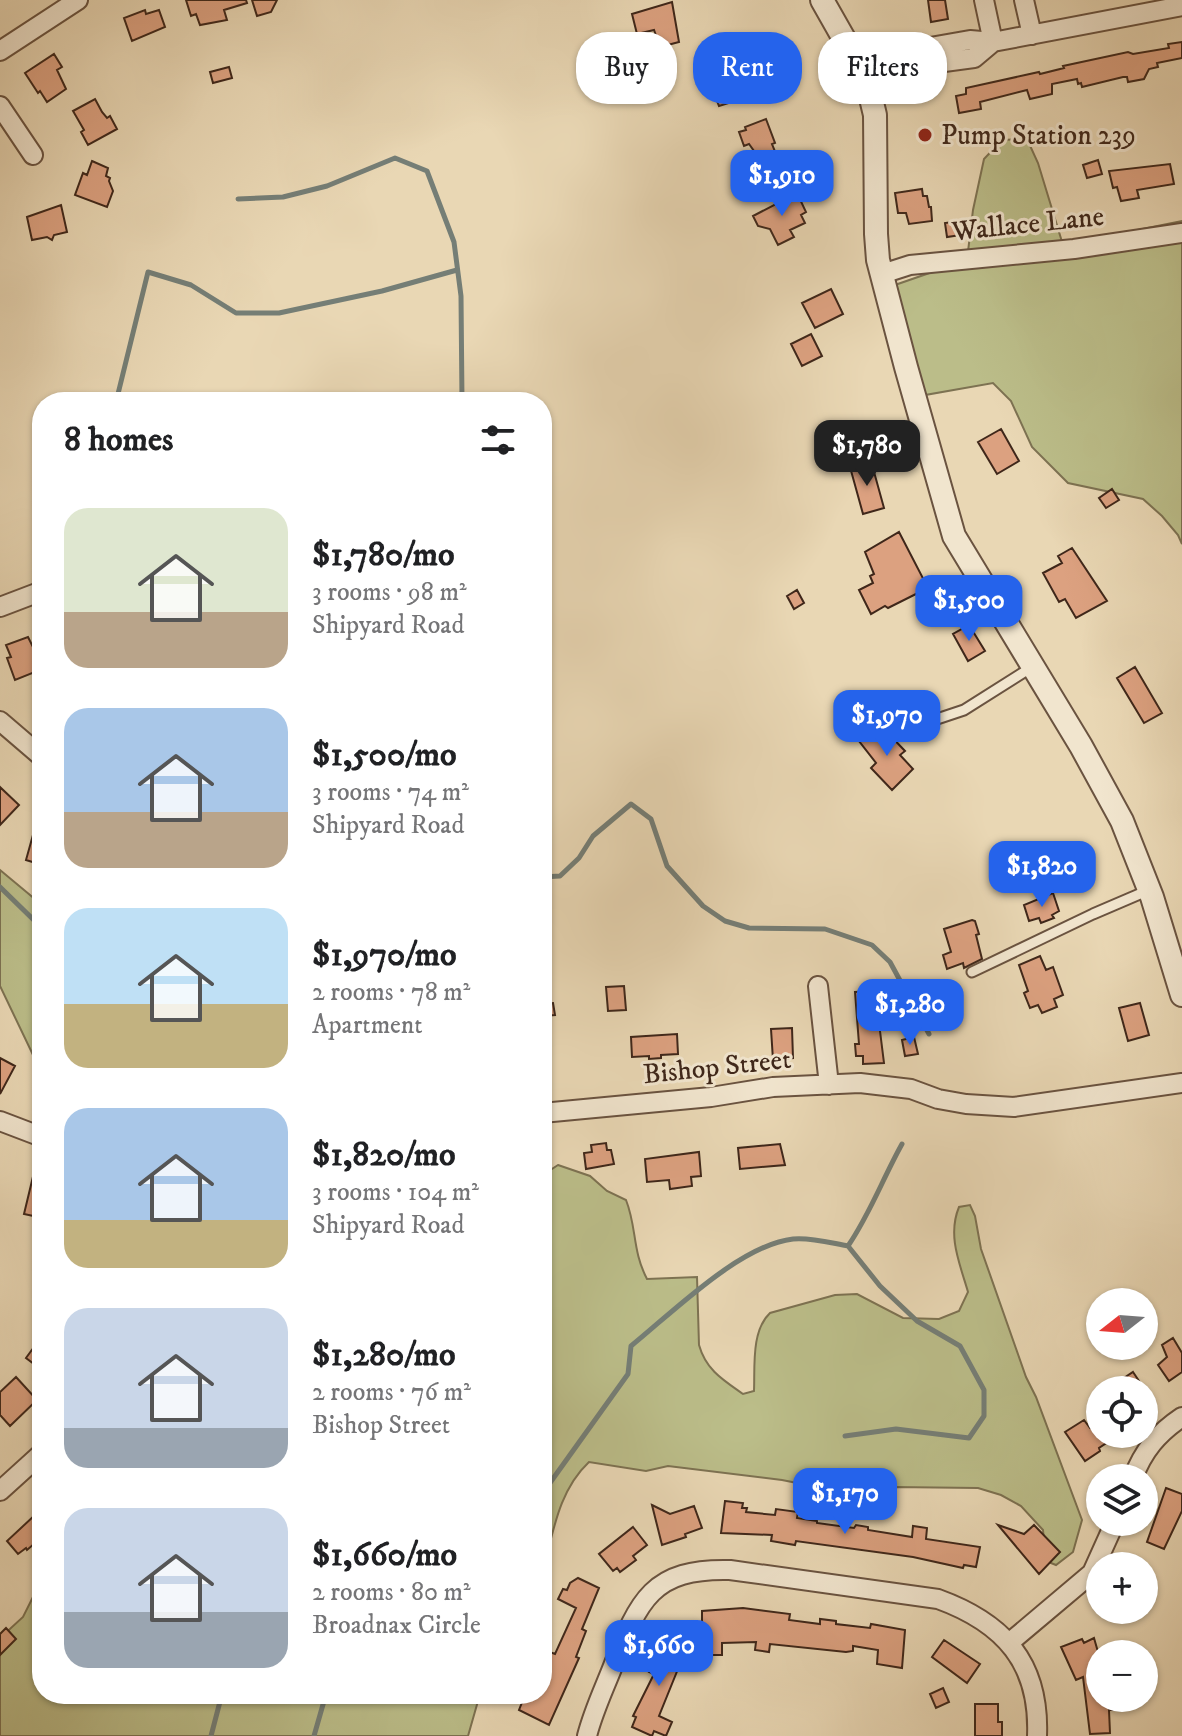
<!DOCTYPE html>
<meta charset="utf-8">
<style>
:root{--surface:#fff;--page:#f6f6f6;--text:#202124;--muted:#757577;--accent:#2563eb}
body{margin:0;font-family:"IM FELL DW Pica",serif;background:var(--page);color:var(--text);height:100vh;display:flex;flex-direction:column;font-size:30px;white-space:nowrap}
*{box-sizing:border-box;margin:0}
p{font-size:26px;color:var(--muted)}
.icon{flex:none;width:44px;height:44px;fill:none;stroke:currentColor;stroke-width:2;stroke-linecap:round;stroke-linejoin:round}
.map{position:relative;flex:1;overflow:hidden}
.side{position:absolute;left:32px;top:392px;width:520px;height:1312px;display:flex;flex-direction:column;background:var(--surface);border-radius:32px;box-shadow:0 2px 6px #0004}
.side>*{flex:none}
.top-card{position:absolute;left:576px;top:32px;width:486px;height:72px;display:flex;gap:16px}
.needle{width:52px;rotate:253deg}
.fabs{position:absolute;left:1086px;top:1288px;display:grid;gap:16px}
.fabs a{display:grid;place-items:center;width:72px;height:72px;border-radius:50%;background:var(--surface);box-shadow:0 2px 6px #0004;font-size:40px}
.price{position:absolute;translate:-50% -68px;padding:0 18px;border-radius:16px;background:var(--accent);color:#fff;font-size:26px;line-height:52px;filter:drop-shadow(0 2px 4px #0008)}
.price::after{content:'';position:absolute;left:50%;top:48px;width:24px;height:18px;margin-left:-12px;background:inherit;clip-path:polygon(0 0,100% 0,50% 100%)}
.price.selected{background:#222;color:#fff}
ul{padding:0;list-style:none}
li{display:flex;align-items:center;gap:24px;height:200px;padding:0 32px}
li span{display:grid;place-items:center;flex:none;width:224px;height:160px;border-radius:24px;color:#555}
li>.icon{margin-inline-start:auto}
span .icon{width:96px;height:96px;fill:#fffc;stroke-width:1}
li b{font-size:34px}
h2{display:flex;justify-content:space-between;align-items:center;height:96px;padding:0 32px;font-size:34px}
.chip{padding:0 28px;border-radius:32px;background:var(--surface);box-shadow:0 2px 6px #0004;font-size:28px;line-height:72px}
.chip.selected{background:var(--accent);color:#fff}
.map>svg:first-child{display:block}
.green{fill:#bbbd89;stroke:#7d7252;stroke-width:2}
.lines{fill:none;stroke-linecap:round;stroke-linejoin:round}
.stream{stroke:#757e76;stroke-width:5}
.building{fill:#dca180;stroke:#3f271a;stroke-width:2}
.service-casing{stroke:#6a5340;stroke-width:13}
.minor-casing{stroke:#6a5340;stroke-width:22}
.tertiary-casing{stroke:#6a5340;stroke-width:26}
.service{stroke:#f1e5ce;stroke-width:9}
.minor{stroke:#f1e5ce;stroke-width:18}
.tertiary{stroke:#f1e5ce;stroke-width:22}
.poi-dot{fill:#8f2418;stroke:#f1e5ce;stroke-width:3}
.labels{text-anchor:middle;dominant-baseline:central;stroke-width:6;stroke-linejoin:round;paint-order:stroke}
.poi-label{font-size:28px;fill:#3f271a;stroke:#f1e5ce;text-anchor:start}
.street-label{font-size:28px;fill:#3f271a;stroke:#f1e5ce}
</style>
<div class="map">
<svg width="1182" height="1736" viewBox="0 0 1182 1736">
<rect width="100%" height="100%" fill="#e9d7b4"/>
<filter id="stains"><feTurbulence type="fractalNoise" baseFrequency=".0025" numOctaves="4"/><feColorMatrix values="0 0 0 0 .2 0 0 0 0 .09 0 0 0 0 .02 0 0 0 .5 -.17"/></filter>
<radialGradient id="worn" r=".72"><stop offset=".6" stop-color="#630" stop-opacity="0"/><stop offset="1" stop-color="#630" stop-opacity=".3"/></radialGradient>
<path class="green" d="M1027,139l11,24 25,82 119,-24v323l-4,-9 -16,-19 -19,-17 -75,-16 -36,-36 -21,-46 -18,-18 -68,12 -30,-110 72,-25 6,-50 11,-51 18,-19z
M0,870l42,35v157l-8,-5 -34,-71z
M558,1165l32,11 17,15 19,9c11,28 6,50 21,79l50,-2 2,68c7,25 24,35 44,49l11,-3c1,-24 -3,-60 16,-78l65,-18 22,-1 46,24 36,1 20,-8 9,-19c-8,-28 -21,-56 -9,-85l11,-2 5,11 6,33 45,128 10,20 46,123 -9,32 -17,13 -10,-4 -3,-31 -22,-24 -20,-11 -23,-7 -85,-1 -46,6 -65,-13 -114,-14 -22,5 -57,-9c-31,29 -36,72 -47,112v-322l3,-71 4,-10z
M42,1579v115h438l-12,42h-468v-98l23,-21z"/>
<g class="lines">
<path class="stream" d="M238,199l45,-2 44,-11 68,-28 32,13 27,71 7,54 1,106
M116,402l32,-130 43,13 45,28h43l103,-22 75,-21
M542,877l18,-1 19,-18 14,-22 38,-32 20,15 16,47 36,40 22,15 24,7 76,1 47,16 18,17 39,72
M0,887l42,41
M848,1246c22,-32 35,-68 54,-102
M542,1494l86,-120 3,-28c42,-34 109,-101 162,-107 17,-2 38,4 55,7l32,40 37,35 43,25 24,44v26l-15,22 -73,-9 -51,7
M211,1736l11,-42
M314,1736l12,-42"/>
</g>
<path class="building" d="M186,0h60l1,3 -23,7 3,10 -27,5 -4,-11 -5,2z
M252,0h25l-6,12 -14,4z
M928,0h17l3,19 -17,3z
M672,2l7,40 -19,5 -6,-17 -17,4 -5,-20z
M145,10l1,4 13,-4 6,17 -33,14 -8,-23z
M1182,42v16l-25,5 1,4 -9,2 -5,10 -16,3 -1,-5h-4l-41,10 -1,-4 -3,1 -1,-5 -25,5v10l-22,5 -3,-9 -47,12 1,7 -22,4 -3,-17 10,-2v-6l73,-16 1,2 24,-6 -1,-2 65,-14 5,2 36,-6 -1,-4z
M54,54l8,13 -5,3 9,19 -19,13 -7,-11 -2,2 -13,-20z
M729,59l9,41 -19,6 -9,-23 -7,2 -4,-14z
M229,67l3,11 -19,5 -3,-11z
M95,99l7,13 5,6 3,-2 7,13 -29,16 -7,-13 3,-2 -11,-19z
M766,119l9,24 -3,1 6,15 -19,7 -5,-15 -5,-7 -5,2 -5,-14 7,-2 -1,-3z
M1098,160l4,14 -15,4 -4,-13z
M92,161l16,7 -2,8 4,2 -1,3 4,10 -6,16 -32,-12 8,-22 4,2z
M1170,164l4,20 -37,6 2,8 -18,3 -4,-14 -4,1 -4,-17z
M922,189l1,7h4l2,11h2l1,14 -23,3 -3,-11h-8l-3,-20z
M797,193l9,19 -5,3 4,8 -15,7 4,7 -16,8 -8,-16 -12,-3 -5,-10z
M61,205l6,27 -13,3 -2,5 -5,-3 -15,3 -5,-23z
M960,221l1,14 -14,2 -2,-14z
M831,289l12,25 -28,14 -13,-25z
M811,334l11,22 -20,10 -11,-22z
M1001,429l18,32 -22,13 -19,-32z
M871,461l13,47 -21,6 -13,-47z
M1112,489l7,11 -13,8 -7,-10z
M899,532l29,56 -40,20 -3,-2 -14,8 -12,-24 14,-7 -3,-7 4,-2 -9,-22z
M1072,548l35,53 -31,17 -11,-19 -6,3 -16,-29 19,-10 -4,-7z
M797,590l7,13 -10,6 -7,-13z
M969,625l16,26 -17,10 -15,-27z
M28,637l7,14 5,19 -25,10 -8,-22 4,-1 -5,-12z
M1135,667l27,46 -18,10 -27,-45z
M885,730l20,21 -5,4 13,14 -21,21 -21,-22 5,-5 -17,-22 9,-9 7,7z
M0,787l19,18 -19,20z
M38,817h4v48l-16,-5z
M1053,893l6,18 -7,4 2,3 -13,5 -2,-5 -10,3 -5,-16z
M972,920l3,1 4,13 -3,1 6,24 -18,9 -1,-5 -16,6 -4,-14 8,-3 -7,-23z
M1040,956l6,14 7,-3 10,28 -9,4 3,8 -15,6 -4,-8 -8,3 -6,-15 4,-2 -9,-26z
M624,986l2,24 -18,1 -2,-24z
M875,991l9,72 -21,1v-8h-7l-1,-12h4l-4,-52z
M553,1003l2,12 -13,1v-12z
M1140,1003l9,32 -21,6 -9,-33z
M792,1028l1,30 -20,2 -2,-31z
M677,1034l1,20 -17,1v3l-12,1v-3l-17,1 -1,-20z
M914,1037l4,17 -13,2 -3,-16z
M0,1058l15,8 -15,28z
M606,1143l1,7h4l3,14 -28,5 -2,-16 8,-1 -1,-7z
M780,1144l5,21 -45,4 -2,-21z
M699,1152l2,24 -10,1 1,9 -22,3 -1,-9 -22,2 -2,-23z
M37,1160l5,1v56h-4l-14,-3z
M42,1336v34l-16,-12z
M1173,1338l9,15v19l-13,9 -11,-16 9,-8 -5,-12z
M1133,1372l12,18h-39z
M16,1377l21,23 -27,26 -10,-11v-23z
M1084,1420l6,8 6,-4 4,10h3l5,8 -9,6 1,3 -15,10 -20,-29z
M1166,1488l16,6v17l-18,38 -17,-7z
M725,1501l18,2 -1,5h5l-1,4 29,3 1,-6 22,3 -1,6 20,3v2l37,5 2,-3 12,2v3l44,7 1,-11 14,2 -1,11 54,8 -4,20 -12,-2 -1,3 -50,-11 -117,-16 -1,4 -24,-4 1,-6 -51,-2z
M652,1505l18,9 24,-8 8,22 -17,6 1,3 -24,8z
M35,1515l7,8v14l-15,13 -1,-2 -8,6 -11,-13z
M998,1525l26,9 10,-9 26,27 -21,22z
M633,1527l14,18 -14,11 3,4 -16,12 -3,-4 -4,3 -14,-17z
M578,1578l21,10 -17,41 4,2 -10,26 3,1 -30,67 -30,-15 4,-10 12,-6h7v-21l8,-21 5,2 21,-46 -18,-9 5,-10 4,1 3,-7z
M743,1608l47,6 -1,6 31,4v-5l16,2v3l34,4 1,-4 34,6 -3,38 -25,-4 1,-14 -25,-4v5l-7,1 -76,-8 -1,8 -14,-2 1,-8 -34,1v12h-14v-22h-6v-22z
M6,1628l10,11 -16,16v-21z
M666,1633l18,7 -6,17 4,2 -23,57 13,6 -6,14 -12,-5 -2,5 -20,-9 4,-10 -3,-1 21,-42 -5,-2z
M1094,1638l6,21 -9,4 9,22v13h13l1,12h-5l1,23 -20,1 -7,-57 -7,3 -15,-33 21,-8 2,4z
M944,1640l36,24 -13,19 -35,-26z
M943,1688l6,14 -13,6 -6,-14z
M975,1704h23v18h4v14h-27z"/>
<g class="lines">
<defs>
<path id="service" d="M876,713l55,8 33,-11 68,-43
M972,972l121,-58 56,-24"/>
<path id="minor" d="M984,0l9,42 189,-36
M1024,0l8,35
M0,51l78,-51
M856,60l114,-20 23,2 -19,16 -112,15
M0,106l33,49
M882,274l28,-9 164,-16 108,-16
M0,607l42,-16
M0,721l42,36
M818,986l11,99
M542,1113l169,-16 62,-10 87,-4 51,6 27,10 28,5 48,3 168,-24
M0,1121l42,16
M1133,1478c10,-27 25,-45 49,-61
M0,1491l42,-38
M1009,1643l83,-70 23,-51
M587,1736c6,-24 17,-47 26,-70 26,-66 39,-98 117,-96l208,29c66,24 102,64 99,137"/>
<path id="tertiary" d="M822,0l34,60 13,30 6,25 1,119 2,26 28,107 48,169 127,210 41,75 30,76 30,98"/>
</defs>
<use href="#service" class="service-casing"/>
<use href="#minor" class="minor-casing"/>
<use href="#tertiary" class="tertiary-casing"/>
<use href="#service" class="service"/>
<use href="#minor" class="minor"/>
<use href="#tertiary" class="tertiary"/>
</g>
<circle class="poi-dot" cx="925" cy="135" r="8"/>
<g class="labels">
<g class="poi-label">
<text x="941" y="135">Pump Station 239</text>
</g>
<g class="street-label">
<text transform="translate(1028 224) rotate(-6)">Wallace Lane</text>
<text transform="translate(717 1067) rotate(-6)">Bishop Street</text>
</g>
</g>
<rect width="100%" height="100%" filter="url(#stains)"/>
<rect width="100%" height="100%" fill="url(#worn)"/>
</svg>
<div class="fabs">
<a><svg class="needle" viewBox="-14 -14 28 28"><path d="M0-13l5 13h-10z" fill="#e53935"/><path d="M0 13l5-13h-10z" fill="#757577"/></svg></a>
<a><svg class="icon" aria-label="locate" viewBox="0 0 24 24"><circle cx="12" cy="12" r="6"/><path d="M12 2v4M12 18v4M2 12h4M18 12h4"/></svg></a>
<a><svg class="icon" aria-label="layers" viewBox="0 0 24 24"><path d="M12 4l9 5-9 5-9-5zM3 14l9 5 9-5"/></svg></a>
<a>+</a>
<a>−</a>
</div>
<b class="price" style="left:782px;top:218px">$1,910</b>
<b class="price selected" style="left:867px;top:488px">$1,780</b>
<b class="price" style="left:969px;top:643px">$1,500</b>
<b class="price" style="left:887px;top:758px">$1,970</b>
<b class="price" style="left:1042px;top:909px">$1,820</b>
<b class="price" style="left:910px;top:1047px">$1,280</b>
<b class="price" style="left:845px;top:1536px">$1,170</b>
<b class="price" style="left:659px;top:1688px">$1,660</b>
<div class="top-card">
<a class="chip">Buy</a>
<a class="chip selected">Rent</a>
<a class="chip">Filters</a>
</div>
<section class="side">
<h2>8 homes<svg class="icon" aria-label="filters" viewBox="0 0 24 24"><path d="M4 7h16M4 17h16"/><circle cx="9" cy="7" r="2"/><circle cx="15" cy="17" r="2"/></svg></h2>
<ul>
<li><span style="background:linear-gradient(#dfe7d0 65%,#b9a48a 0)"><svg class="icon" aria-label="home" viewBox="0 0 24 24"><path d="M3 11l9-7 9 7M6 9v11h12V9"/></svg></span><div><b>$1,780/mo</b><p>3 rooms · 98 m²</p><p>Shipyard Road</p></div></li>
<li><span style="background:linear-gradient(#a9c7e8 65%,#b9a48a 0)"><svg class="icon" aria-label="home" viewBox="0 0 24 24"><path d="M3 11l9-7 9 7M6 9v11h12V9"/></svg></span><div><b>$1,500/mo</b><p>3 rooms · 74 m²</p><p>Shipyard Road</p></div></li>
<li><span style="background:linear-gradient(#bfe0f5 60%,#c2b280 0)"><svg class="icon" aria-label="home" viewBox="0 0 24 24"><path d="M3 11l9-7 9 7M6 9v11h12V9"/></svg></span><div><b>$1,970/mo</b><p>2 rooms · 78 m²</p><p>Apartment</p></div></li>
<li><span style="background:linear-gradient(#a9c7e8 70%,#c2b280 0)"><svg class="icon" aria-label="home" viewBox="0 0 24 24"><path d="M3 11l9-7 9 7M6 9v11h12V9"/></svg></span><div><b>$1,820/mo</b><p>3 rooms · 104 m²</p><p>Shipyard Road</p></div></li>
<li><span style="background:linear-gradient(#c9d6e8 75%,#9aa5b1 0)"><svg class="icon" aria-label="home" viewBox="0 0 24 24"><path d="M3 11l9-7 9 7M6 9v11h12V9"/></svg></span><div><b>$1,280/mo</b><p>2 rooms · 76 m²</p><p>Bishop Street</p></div></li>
<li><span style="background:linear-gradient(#c9d6e8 65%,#9aa5b1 0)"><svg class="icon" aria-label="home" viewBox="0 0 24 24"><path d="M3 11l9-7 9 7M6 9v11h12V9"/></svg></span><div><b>$1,660/mo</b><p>2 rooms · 80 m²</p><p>Broadnax Circle</p></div></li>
</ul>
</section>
</div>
